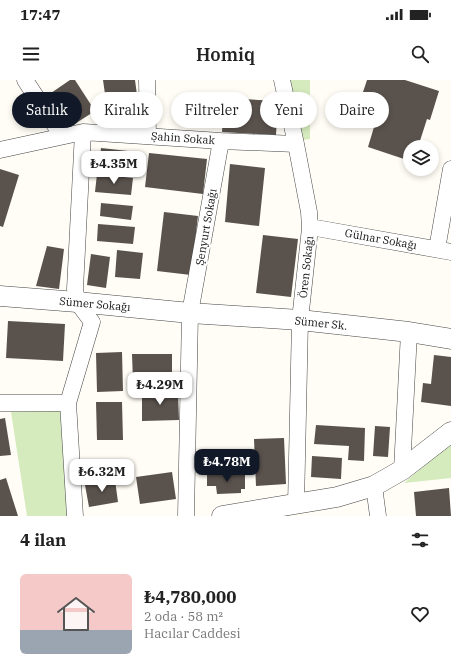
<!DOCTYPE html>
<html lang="tr">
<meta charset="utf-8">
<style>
:root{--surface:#fff;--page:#f2f2f2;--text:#222;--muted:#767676;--accent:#111827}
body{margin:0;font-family:"IBM Plex Serif",serif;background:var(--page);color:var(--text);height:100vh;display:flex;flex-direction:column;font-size:15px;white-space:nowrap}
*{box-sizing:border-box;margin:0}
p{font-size:13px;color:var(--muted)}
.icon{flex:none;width:22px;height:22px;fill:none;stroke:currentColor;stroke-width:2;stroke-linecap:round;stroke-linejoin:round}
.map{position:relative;height:436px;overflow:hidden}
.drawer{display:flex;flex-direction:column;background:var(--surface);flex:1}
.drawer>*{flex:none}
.guide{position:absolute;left:12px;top:12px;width:427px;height:36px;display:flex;gap:8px}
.controls{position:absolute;left:403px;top:60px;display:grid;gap:8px}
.controls a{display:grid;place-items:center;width:36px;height:36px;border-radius:50%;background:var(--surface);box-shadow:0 2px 6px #0003;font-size:20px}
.price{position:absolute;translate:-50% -34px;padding:0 9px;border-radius:8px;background:#fff;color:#222;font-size:13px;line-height:26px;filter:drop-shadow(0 1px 2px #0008)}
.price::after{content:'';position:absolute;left:50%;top:24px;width:12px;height:9px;margin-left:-6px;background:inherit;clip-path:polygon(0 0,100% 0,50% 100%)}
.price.current{background:var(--accent);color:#fff}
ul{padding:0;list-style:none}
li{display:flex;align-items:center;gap:12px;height:100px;padding:0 20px}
li span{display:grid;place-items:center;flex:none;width:112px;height:80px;border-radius:6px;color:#555}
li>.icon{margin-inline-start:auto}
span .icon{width:48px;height:48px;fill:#fffc;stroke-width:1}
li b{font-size:17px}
h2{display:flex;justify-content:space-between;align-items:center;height:48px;padding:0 20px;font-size:17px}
.tag{padding:0 14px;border-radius:18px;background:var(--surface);box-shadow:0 2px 6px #0003;font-size:14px;line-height:36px}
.tag.current{background:var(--accent);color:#fff}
.status{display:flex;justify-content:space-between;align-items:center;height:28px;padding:0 20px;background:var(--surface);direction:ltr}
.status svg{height:11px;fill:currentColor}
header{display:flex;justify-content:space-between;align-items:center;height:52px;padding:0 20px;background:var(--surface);font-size:18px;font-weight:600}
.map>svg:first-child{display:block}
.green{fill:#d5ebbd}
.building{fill:#5a524d}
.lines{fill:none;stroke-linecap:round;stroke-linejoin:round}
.minor-casing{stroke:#444;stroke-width:17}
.tertiary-casing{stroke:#444;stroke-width:21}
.minor{stroke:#fff;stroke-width:16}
.tertiary{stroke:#fff;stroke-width:20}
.labels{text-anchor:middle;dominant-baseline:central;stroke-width:4;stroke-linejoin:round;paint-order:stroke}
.street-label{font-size:11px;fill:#111;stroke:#fff}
</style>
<div class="status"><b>17:47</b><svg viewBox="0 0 49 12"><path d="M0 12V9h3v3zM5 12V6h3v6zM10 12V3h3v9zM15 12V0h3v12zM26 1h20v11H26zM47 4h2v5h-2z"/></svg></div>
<header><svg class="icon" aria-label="menu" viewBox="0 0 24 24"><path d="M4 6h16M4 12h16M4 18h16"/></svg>Homiq<svg class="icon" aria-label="search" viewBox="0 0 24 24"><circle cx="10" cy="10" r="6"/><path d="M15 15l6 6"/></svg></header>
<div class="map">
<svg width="451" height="436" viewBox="0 0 451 436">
<rect width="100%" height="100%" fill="#fffdf5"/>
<path class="green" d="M290,0h20v59l-8,1z
M62,331l9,105h-44l-16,-104z
M451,363v35l-47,5z"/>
<path class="building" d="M70,0h5l20,31 -22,14 -22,-32z
M103,0h32l4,30 -31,5z
M367,0h38l34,11 -9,29 -3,-1 -9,28h-8v14l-42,-14 12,-40 -20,-6z
M224,18l54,3 -2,34 -54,-3z
M101,68l27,3 -2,18 -27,-3z
M149,73l58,6 -4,35 -58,-7z
M230,84l35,4 -6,58 -34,-4z
M0,89l19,6 -16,52 -3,-1z
M97,94l36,4 -2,17 -36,-3z
M101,123l32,3 -2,14 -31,-4z
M164,132l34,4 -7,59 -34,-4z
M98,144l37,3 -2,17 -36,-3z
M263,155l35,4 -7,58 -35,-4z
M47,166l17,3 -5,40 -23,-3z
M117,170l26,3 -3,26 -25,-2z
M91,174l19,3 -4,31 -19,-3z
M8,241l57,3 -2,37 -57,-3z
M122,272l1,39 -26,1 -1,-39z
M132,274h40v27l-39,1z
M434,275l17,2v49l-30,-4 2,-19 8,1z
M178,311l1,29 -37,1v-28z
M96,322h26l1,38h-26z
M5,338l6,37 -11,1v-37z
M316,345l49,3 -1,33 -16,-1 1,-14 -35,-2z
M375,346l15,1 -2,30 -15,-1z
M284,358l2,46 -30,2 -2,-47z
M312,376l30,2 -1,21 -30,-2z
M172,392l4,27 -36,5 -4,-27z
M245,393v16h-4v4l-24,1 -1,-8h-9v-12z
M6,398l12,38h-18v-36z
M115,400l3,22 -29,5 -4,-22z
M449,408l2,28h-35l-2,-24z"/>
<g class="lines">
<defs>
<path id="minor" d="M25,0l37,56
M147,0l1,56
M282,0l14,64 13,68 1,16 -10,92 -4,185
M0,70l83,-18 138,9 75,3
M310,148h6l135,24
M437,169l14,-80
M0,323h68
M402,390l7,-138
M374,406l4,30
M75,436l-7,-113 24,-81 -15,-20 -2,-13 8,-157
M186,436l4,-203 31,-172"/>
<path id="tertiary" d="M0,216l77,6 113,11 110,7 109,12 42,7
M222,436l115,-19 37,-11 28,-16 49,-38"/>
</defs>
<use href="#minor" class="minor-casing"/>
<use href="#tertiary" class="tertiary-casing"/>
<use href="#minor" class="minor"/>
<use href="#tertiary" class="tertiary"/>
</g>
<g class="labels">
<g class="street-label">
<text transform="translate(183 58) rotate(4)">Şahin Sokak</text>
<text transform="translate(206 147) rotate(-80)">Şenyurt Sokağı</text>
<text transform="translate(381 159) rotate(10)">Gülnar Sokağı</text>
<text transform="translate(306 187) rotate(-84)">Ören Sokağı</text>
<text transform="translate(95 224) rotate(5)">Sümer Sokağı</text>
<text transform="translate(321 243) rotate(6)">Sümer Sk.</text>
</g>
</g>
</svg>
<div class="controls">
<a><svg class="icon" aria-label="layers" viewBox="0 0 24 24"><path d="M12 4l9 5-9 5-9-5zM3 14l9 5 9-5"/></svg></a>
</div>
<b class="price" style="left:114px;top:105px">₺4.35M</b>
<b class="price" style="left:160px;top:326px">₺4.29M</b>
<b class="price current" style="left:227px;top:403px">₺4.78M</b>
<b class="price" style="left:102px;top:413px">₺6.32M</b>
<div class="guide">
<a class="tag current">Satılık</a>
<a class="tag">Kiralık</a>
<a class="tag">Filtreler</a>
<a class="tag">Yeni</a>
<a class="tag">Daire</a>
</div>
</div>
<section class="drawer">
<h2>4 ilan<svg class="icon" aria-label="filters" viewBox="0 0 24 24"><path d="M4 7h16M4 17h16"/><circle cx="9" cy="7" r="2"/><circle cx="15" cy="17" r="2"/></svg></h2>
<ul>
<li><span style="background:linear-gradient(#f6c9c9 70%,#9aa5b1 0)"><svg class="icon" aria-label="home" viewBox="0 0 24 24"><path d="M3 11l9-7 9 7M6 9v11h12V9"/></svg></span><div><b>₺4,780,000</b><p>2 oda · 58 m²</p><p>Hacılar Caddesi</p></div><svg class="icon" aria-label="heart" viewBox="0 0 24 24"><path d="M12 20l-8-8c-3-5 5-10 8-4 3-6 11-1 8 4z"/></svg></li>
</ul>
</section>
